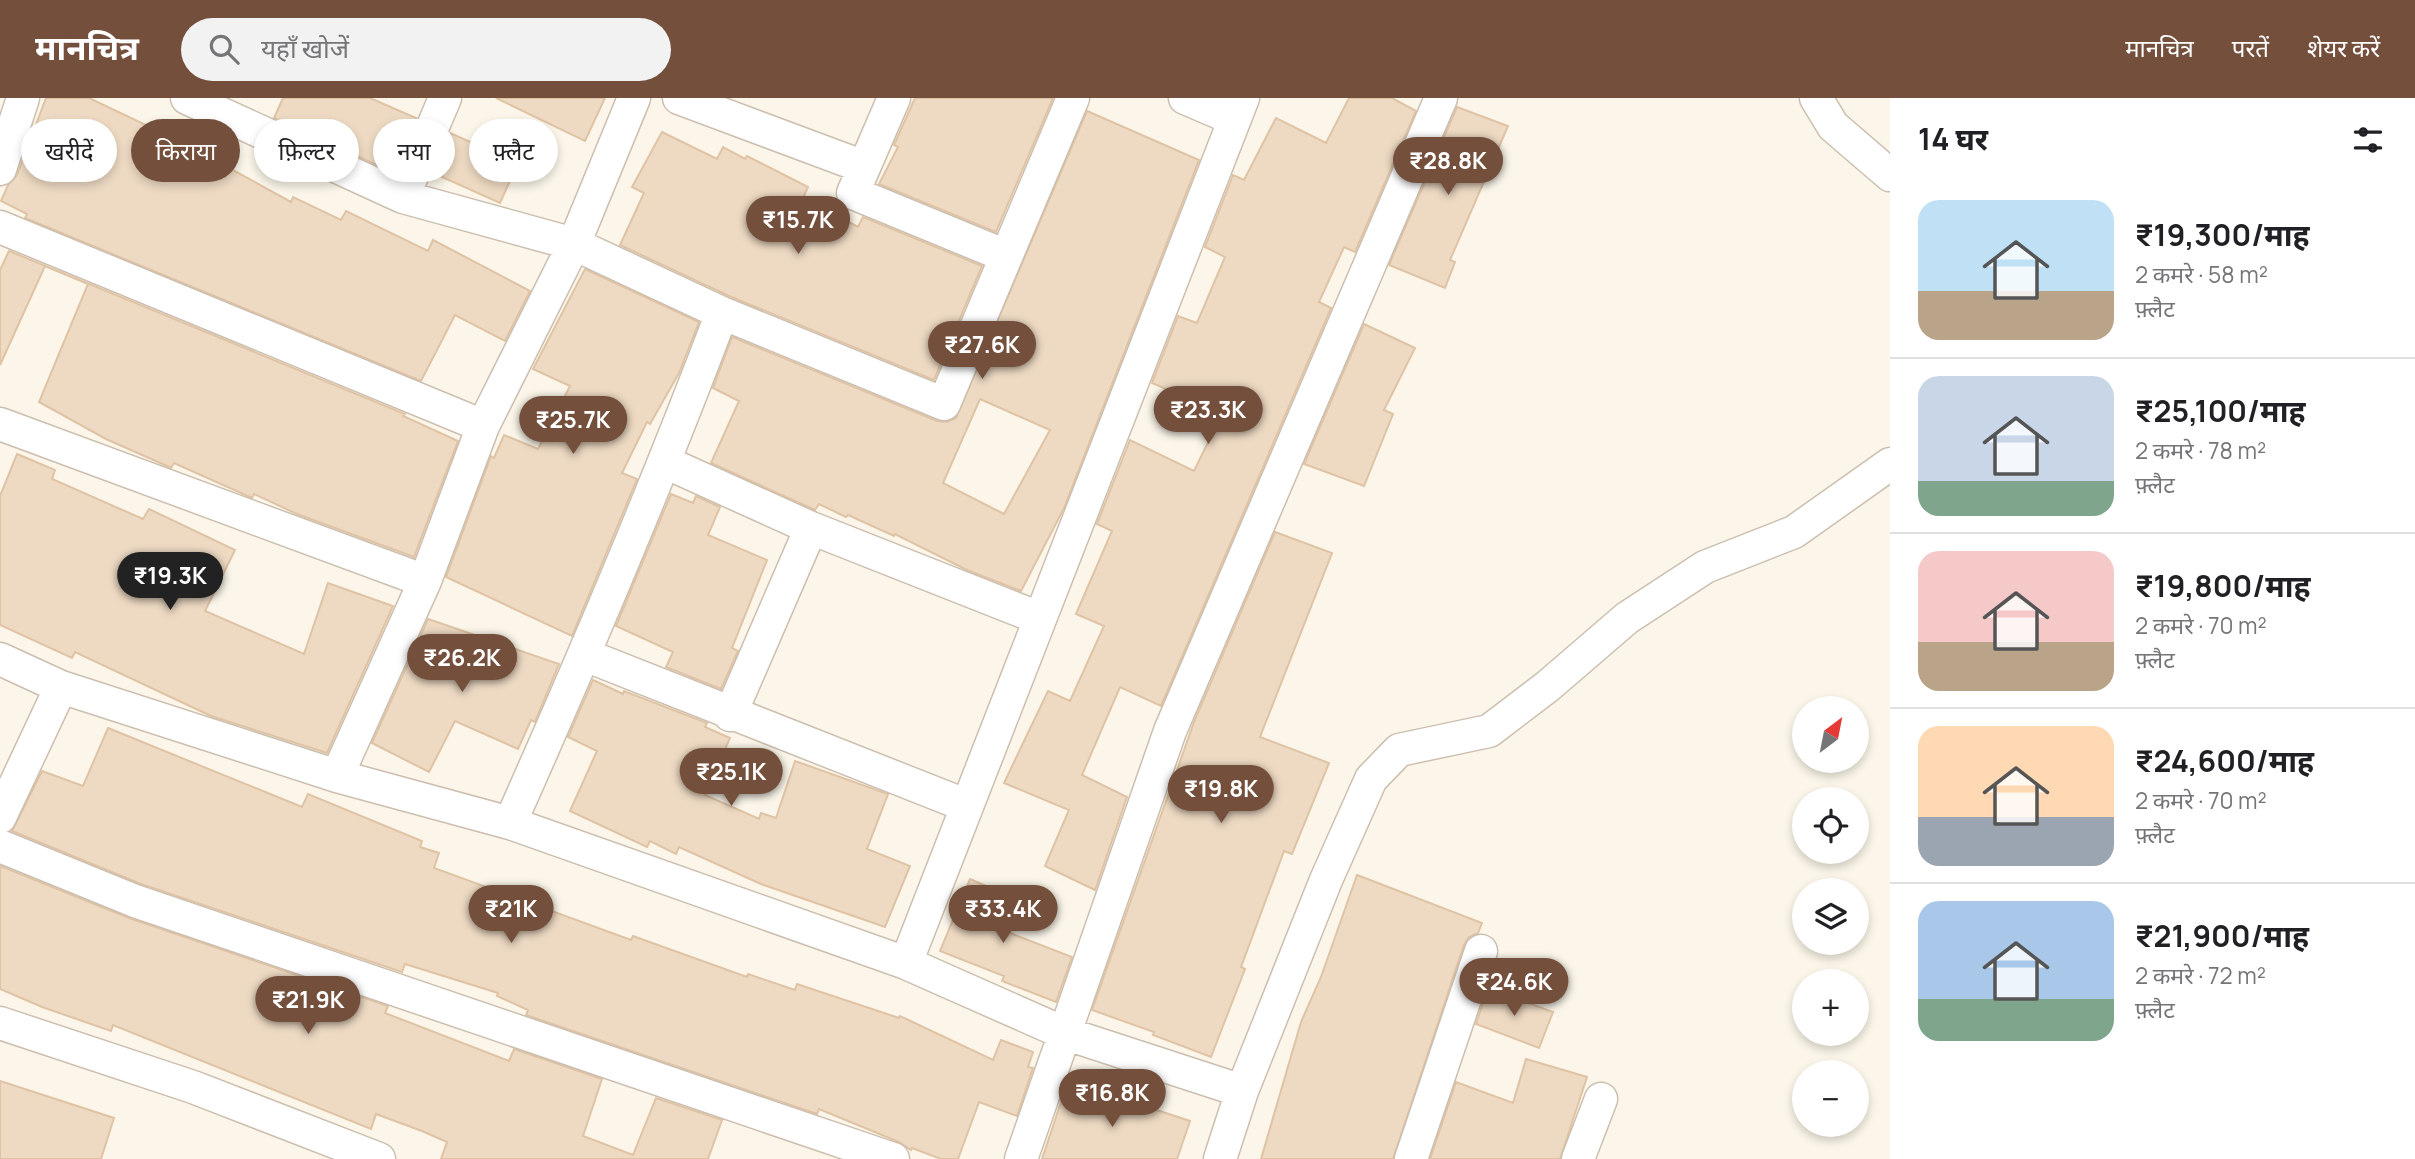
<!DOCTYPE html>
<html lang="hi">
<meta charset="utf-8">
<style>
:root{--surface:#fff;--page:#f2f2f2;--text:#202124;--muted:#757577;--line:#e0e0e0;--accent:#744f3c}
body{margin:0;font-family:Manrope,"Noto Sans Devanagari",sans-serif;background:var(--page);color:var(--text);height:100vh;display:flex;flex-direction:column;font-size:26px;white-space:nowrap}
*{box-sizing:border-box;margin:0}
p{font-size:23px;color:var(--muted)}
.icon{flex:none;width:38px;height:38px;fill:none;stroke:currentColor;stroke-width:2;stroke-linecap:round;stroke-linejoin:round}
.map{position:relative;flex:1;overflow:hidden}
.details{display:flex;flex-direction:column;background:var(--surface);width:525px}
.details>*{flex:none}
.hud{position:absolute;left:21px;top:21px;width:665px;height:63px;display:flex;gap:14px}
.needle{width:46px;rotate:32deg}
.fabs{position:absolute;left:1792px;top:598px;display:grid;gap:14px}
.fabs a{display:grid;place-items:center;width:77px;height:77px;border-radius:50%;background:var(--surface);box-shadow:0 4px 10px #0003;font-size:35px}
.price{position:absolute;translate:-50% -60px;padding:0 16px;border-radius:24px;background:var(--accent);color:#fff;font-size:23px;line-height:46px;filter:drop-shadow(0 2px 4px #0008)}
.price::after{content:'';position:absolute;left:50%;top:42px;width:21px;height:16px;margin-left:-10px;background:inherit;clip-path:polygon(0 0,100% 0,50% 100%)}
.price.active{background:#222;color:#fff}
ul{padding:0;list-style:none}
li{display:flex;align-items:center;gap:21px;height:175px;padding:0 28px}
li+li{border-top:2px solid var(--line)}
li span{display:grid;place-items:center;flex:none;width:196px;height:140px;border-radius:21px;color:#555}
li>.icon{margin-inline-start:auto}
span .icon{width:84px;height:84px;fill:#fffc;stroke-width:1}
li b{font-size:30px}
h2{display:flex;justify-content:space-between;align-items:center;height:84px;padding:0 28px;font-size:30px}
.tag{padding:0 24px;border-radius:32px;background:var(--surface);box-shadow:0 4px 10px #0003;font-size:24px;line-height:63px}
.tag.active{background:var(--accent);color:#fff}
header{display:flex;align-items:center;gap:42px;box-sizing:border-box;height:98px;padding:0 35px;background:var(--accent);color:#fff}
header strong{font-size:33px}
nav{display:flex;gap:38px;margin-inline-start:auto;font-size:24px}
.search{width:490px;height:63px;background:var(--page);display:flex;align-items:center;gap:18px;box-sizing:border-box;padding:0 24px;border-radius:38px;color:var(--muted);font-size:26px}
main{display:flex;flex:1;min-height:0}
.map>svg:first-child{display:block}
.building{fill:#eedac3;stroke:#dfc3a4;stroke-width:2;fill-rule:evenodd}
.lines{fill:none;stroke-linecap:round;stroke-linejoin:round}
.minor-casing{stroke:#ccbfb0;stroke-width:35}
.minor{stroke:#fff;stroke-width:32}
</style>
<header>
<strong>मानचित्र</strong>
<div class="search"><svg class="icon" aria-label="search" viewBox="0 0 24 24"><circle cx="10" cy="10" r="6"/><path d="M15 15l6 6"/></svg>यहाँ खोजें</div>
<nav><a>मानचित्र</a><a>परतें</a><a>शेयर करें</a></nav>
</header>
<main>
<div class="map">
<svg width="1890" height="1061" viewBox="0 0 1890 1061">
<rect width="100%" height="100%" fill="#fbf6e9"/>
<path class="building" d="M46,0h43l59,28 -3,7 72,40 5,-9 69,38 2,-5 48,23 5,-9 82,40 5,-11 97,51 -25,50 -50,-26 -34,66 -396,-163 2,-4 -26,-13 7,-16 9,-10z
M283,0h87l46,20 -24,54 -118,-54z
M496,0h109l-20,43z
M915,0h138l-57,134 -117,-48 19,-37 -4,-2z
M1349,0h43l24,13 -61,141 -11,-5 -25,55 12,6 -170,398 -41,-19 -38,88 45,22 -32,93 -50,-24 24,-56 -65,-27 44,-92 22,10 34,-75 -28,-12 36,-83 -15,-7 33,-84 64,31 18,-37 3,-24 -63,-27 26,-67 19,7 28,-66 -20,-10 28,-72 11,5 32,-62 50,25z
M1457,9l51,19 -58,134 5,2 -10,26 -56,-23z
M1087,13l112,49 -135,348 -43,83 -54,-21 -72,-36 -1,2 -46,-21 -2,2 -27,-13 -4,6 -104,-47 28,-62 -26,-13 19,-51 205,84 10,1 9,-4zM980,301l70,31 -46,84 -61,-31z
M662,34l55,27 6,-12 22,12 2,-3 61,31 -5,11 55,29 5,-10 119,49 -48,114 -205,-84 -109,-51 24,-52 -12,-6z
M450,35l68,30 -18,40 -67,-30z
M9,153l396,163 -2,2 55,25 -44,116 -117,-43 -43,-20 -2,4 -78,-35 -3,5 -4,-2 -61,-27 -67,-37 49,-118 -43,-18 -45,99v-95z
M585,171l114,53 -20,51 -29,51 -3,-2 -25,51 15,6 -65,157 -126,-59 45,-121 3,2 10,-23 34,14 32,-63 -37,-17z
M1364,226l51,24 -31,62 9,4 -29,72 -60,-22z
M17,356l38,16 -3,9 91,40 6,-10 86,41 -30,61 99,43 24,-71 65,23 -66,147 -116,-37 -136,-64 -3,6 -72,-33v-129z
M671,396l22,9 3,-7 24,11 -12,28 59,25 -35,88 6,3 -17,38 -55,-22 7,-15 -57,-26z
M1275,434l57,21 -72,184 69,26 -37,91 -8,-3 -43,116 4,2 -34,88 -58,-22 1,-3 -62,-22 102,-288z
M428,521l131,45 -24,58 -4,-2 -13,29 -63,-28 -26,51 -57,-29z
M593,582l30,14 1,-3 83,32 -2,4 25,11 -25,57 54,24 2,-6 15,5 19,-57 93,33 -21,55 43,17 -25,61 -124,-43 -82,-37 -3,7 -26,-13 -3,6 -77,-36 27,-60 -29,-14z
M108,630l194,79 6,-13 114,47 -2,6 19,6 -5,15 197,72 2,-4 114,41 1,-3 47,16 2,-6 102,34 1,-2 93,44 8,-20 32,12 -5,15 5,1 -16,48 -38,-14 -21,57h-17l-29,-11 -1,2 -12,-8 -80,-33 -2,5 -291,-99 2,-5 -31,-14 1,-3 -93,-29 -3,8 -261,-88 -129,-53 30,-60 41,15z
M0,768l129,52 259,88 -3,7 124,48 5,-12 88,30 -19,57 50,19 23,-57 66,22 -14,39h-267l6,-17 -25,-11 -46,-17 -5,15 -258,-104 -2,6 -69,-24 -42,-18z
M1357,777l125,48 -4,10 -9,4 -5,8 -71,214h-132l40,-137 20,-45z
M970,781l39,17 -12,32 75,29 -16,45 -54,-21 2,-5 -64,-25z
M1488,890l65,24 -14,36 -63,-24z
M1526,961l61,18 -27,82h-130l26,-77 57,21z
M0,983l114,37 -13,41h-101z
M1068,983l122,40 -13,38h-135z"/>
<g class="lines">
<defs>
<path id="minor" d="M187,0l216,99 171,47 148,69 222,91 129,-306
M679,0l185,69
M894,0l-41,95 153,63
M1185,0l49,21
M1816,0l17,28 57,49
M0,71l23,-71
M403,99l42,-99
M0,129l483,199
M0,326l425,157
M665,364l146,66 228,90
M585,557l380,150
M0,561l61,28 276,89 173,47 396,140 158,70 178,58
M730,617l81,-187
M337,678l88,-195 58,-155 91,-182 60,-146
M0,719l61,-130
M510,725c75,-168 147,-338 212,-510
M0,748l135,55 758,258
M906,865l337,-865
M0,925l193,64 186,72
M1021,1061l149,-428 271,-633
M1220,1061l22,-68 84,-211 45,-101 28,-29 90,-19 59,-45 79,-68 78,-51 89,-35 96,-68
M1411,1061l70,-208
M1578,1061l23,-60"/>
</defs>
<use href="#minor" class="minor-casing"/>
<use href="#minor" class="minor"/>
</g>
</svg>
<div class="fabs">
<a><svg class="needle" viewBox="-14 -14 28 28"><path d="M0-13l5 13h-10z" fill="#e53935"/><path d="M0 13l5-13h-10z" fill="#757577"/></svg></a>
<a><svg class="icon" aria-label="locate" viewBox="0 0 24 24"><circle cx="12" cy="12" r="6"/><path d="M12 2v4M12 18v4M2 12h4M18 12h4"/></svg></a>
<a><svg class="icon" aria-label="layers" viewBox="0 0 24 24"><path d="M12 4l9 5-9 5-9-5zM3 14l9 5 9-5"/></svg></a>
<a>+</a>
<a>−</a>
</div>
<b class="price" style="left:1448px;top:99px">₹28.8K</b>
<b class="price" style="left:798px;top:158px">₹15.7K</b>
<b class="price" style="left:982px;top:283px">₹27.6K</b>
<b class="price" style="left:1208px;top:348px">₹23.3K</b>
<b class="price" style="left:573px;top:358px">₹25.7K</b>
<b class="price active" style="left:170px;top:514px">₹19.3K</b>
<b class="price" style="left:462px;top:596px">₹26.2K</b>
<b class="price" style="left:731px;top:710px">₹25.1K</b>
<b class="price" style="left:1221px;top:727px">₹19.8K</b>
<b class="price" style="left:511px;top:847px">₹21K</b>
<b class="price" style="left:1003px;top:847px">₹33.4K</b>
<b class="price" style="left:1514px;top:920px">₹24.6K</b>
<b class="price" style="left:308px;top:938px">₹21.9K</b>
<b class="price" style="left:1112px;top:1031px">₹16.8K</b>
<div class="hud">
<a class="tag">खरीदें</a>
<a class="tag active">किराया</a>
<a class="tag">फ़िल्टर</a>
<a class="tag">नया</a>
<a class="tag">फ़्लैट</a>
</div>
</div>
<section class="details">
<h2>14 घर<svg class="icon" aria-label="filters" viewBox="0 0 24 24"><path d="M4 7h16M4 17h16"/><circle cx="9" cy="7" r="2"/><circle cx="15" cy="17" r="2"/></svg></h2>
<ul>
<li><span style="background:linear-gradient(#bfe0f5 65%,#b9a48a 0)"><svg class="icon" aria-label="home" viewBox="0 0 24 24"><path d="M3 11l9-7 9 7M6 9v11h12V9"/></svg></span><div><b>₹19,300/माह</b><p>2 कमरे · 58 m²</p><p>फ़्लैट</p></div></li>
<li><span style="background:linear-gradient(#c9d6e8 75%,#7fa58c 0)"><svg class="icon" aria-label="home" viewBox="0 0 24 24"><path d="M3 11l9-7 9 7M6 9v11h12V9"/></svg></span><div><b>₹25,100/माह</b><p>2 कमरे · 78 m²</p><p>फ़्लैट</p></div></li>
<li><span style="background:linear-gradient(#f6c9c9 65%,#b9a48a 0)"><svg class="icon" aria-label="home" viewBox="0 0 24 24"><path d="M3 11l9-7 9 7M6 9v11h12V9"/></svg></span><div><b>₹19,800/माह</b><p>2 कमरे · 70 m²</p><p>फ़्लैट</p></div></li>
<li><span style="background:linear-gradient(#ffd9b3 65%,#9aa5b1 0)"><svg class="icon" aria-label="home" viewBox="0 0 24 24"><path d="M3 11l9-7 9 7M6 9v11h12V9"/></svg></span><div><b>₹24,600/माह</b><p>2 कमरे · 70 m²</p><p>फ़्लैट</p></div></li>
<li><span style="background:linear-gradient(#a9c7e8 70%,#7fa58c 0)"><svg class="icon" aria-label="home" viewBox="0 0 24 24"><path d="M3 11l9-7 9 7M6 9v11h12V9"/></svg></span><div><b>₹21,900/माह</b><p>2 कमरे · 72 m²</p><p>फ़्लैट</p></div></li>
</ul>
</section>
</main>
